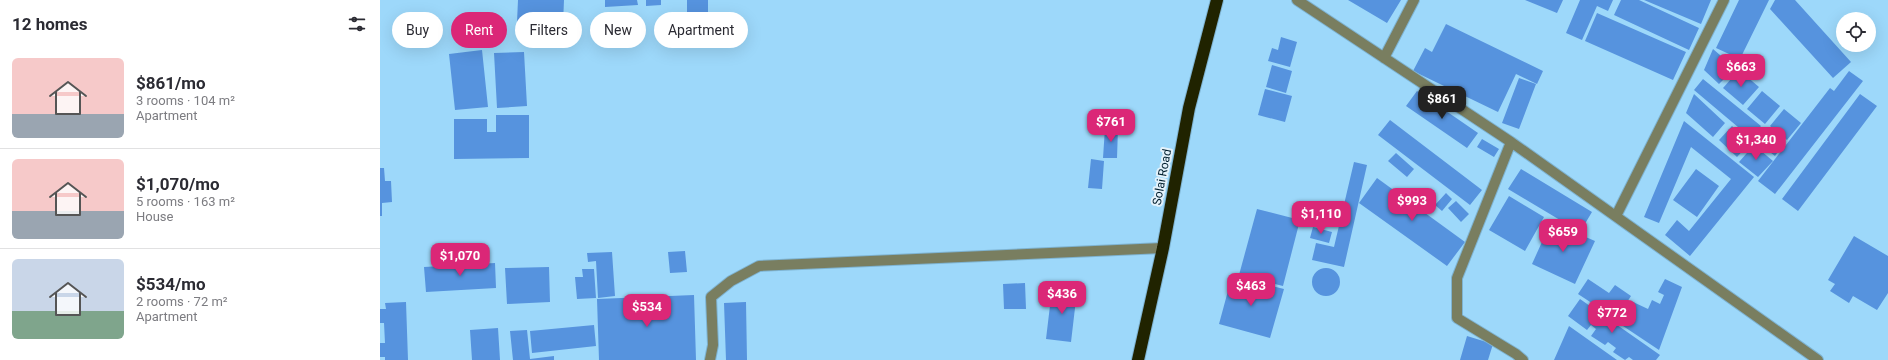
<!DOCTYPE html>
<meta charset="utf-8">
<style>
:root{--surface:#fff;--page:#f2f2f3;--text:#2b2b33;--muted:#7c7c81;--line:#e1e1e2;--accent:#db2777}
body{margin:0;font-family:Roboto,sans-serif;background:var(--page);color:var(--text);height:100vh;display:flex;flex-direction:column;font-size:15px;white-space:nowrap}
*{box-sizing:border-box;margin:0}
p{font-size:13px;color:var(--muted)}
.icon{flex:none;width:22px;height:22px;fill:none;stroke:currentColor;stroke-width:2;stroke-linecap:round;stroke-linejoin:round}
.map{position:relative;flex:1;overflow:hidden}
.drawer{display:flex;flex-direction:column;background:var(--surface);width:380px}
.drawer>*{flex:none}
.top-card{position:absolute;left:12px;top:12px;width:380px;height:36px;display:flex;gap:8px}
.fabs{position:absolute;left:1456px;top:12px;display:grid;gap:8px}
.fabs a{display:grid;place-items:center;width:40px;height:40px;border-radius:50%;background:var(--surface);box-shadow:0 4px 16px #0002;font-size:20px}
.price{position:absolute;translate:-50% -34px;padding:0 9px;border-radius:8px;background:var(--accent);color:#fff;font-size:13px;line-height:26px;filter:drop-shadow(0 1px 2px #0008)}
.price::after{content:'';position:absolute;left:50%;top:24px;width:12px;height:9px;margin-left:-6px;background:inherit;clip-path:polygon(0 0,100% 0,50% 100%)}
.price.current{background:#222;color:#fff}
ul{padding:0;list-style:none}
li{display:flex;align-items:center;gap:12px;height:100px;padding:0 12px}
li+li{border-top:1px solid var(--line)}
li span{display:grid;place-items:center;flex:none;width:112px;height:80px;border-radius:6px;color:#555}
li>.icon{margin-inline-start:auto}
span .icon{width:48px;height:48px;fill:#fffc;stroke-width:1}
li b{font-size:17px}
h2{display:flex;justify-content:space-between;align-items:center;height:48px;padding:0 12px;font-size:17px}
.pill{padding:0 14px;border-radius:18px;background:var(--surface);box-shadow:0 4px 16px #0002;font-size:14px;line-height:36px}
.pill.current{background:var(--accent);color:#fff}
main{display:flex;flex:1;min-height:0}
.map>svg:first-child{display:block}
.building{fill:#5693de}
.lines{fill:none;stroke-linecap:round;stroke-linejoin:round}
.minor-casing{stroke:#7eb3d1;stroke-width:12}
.highway-casing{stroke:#7eb3d1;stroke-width:14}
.minor{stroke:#797e60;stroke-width:10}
.highway{stroke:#202300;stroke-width:12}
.labels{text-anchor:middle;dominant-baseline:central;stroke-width:4;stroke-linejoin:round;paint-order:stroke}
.street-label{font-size:12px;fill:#001e2e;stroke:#e4f2fb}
</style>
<main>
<section class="drawer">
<h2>12 homes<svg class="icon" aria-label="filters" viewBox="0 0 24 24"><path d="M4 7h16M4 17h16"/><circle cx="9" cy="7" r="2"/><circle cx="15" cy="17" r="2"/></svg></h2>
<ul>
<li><span style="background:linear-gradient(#f6c9c9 70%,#9aa5b1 0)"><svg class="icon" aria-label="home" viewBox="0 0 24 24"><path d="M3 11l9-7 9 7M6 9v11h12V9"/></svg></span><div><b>$861/mo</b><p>3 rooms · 104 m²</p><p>Apartment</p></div></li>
<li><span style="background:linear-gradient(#f6c9c9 65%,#9aa5b1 0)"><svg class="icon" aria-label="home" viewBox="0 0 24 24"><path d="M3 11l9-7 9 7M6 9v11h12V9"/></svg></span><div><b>$1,070/mo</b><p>5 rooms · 163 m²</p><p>House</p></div></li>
<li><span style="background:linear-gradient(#c9d6e8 65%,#7fa58c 0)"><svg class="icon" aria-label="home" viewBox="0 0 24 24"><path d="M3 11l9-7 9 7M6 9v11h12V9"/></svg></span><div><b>$534/mo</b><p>2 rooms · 72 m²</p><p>Apartment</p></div></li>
</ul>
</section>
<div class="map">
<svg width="1508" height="360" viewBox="0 0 1508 360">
<rect width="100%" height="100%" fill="#9dd8fa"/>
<path class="building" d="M138,0h46l-1,24 -46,-2z
M225,0h32l1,5 -33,2z
M266,0h15v5l-15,1z
M307,0h21v12h-21z
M968,0h53l-14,23z
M1145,0h38l-6,13z
M1200,0h33l-5,11 -11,-5 -15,34 -16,-7z
M1241,0h18l60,28 -10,22 -75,-35z
M1264,0h67l-10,24z
M1359,0h30l-29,59 -24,-11z
M1395,0h20l56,62 -18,16 -63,-69z
M1217,13l89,39 -13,28 -88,-39z
M1066,24l97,47 -6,13 -21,-10 -18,38 -85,-41 12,-23 7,4z
M901,37l16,5 -7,25 -22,-6 4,-13 6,2z
M1333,49l22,19 -16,16 -15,-14z
M102,50l6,57 -33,3 -6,-56z
M144,52l3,54 -30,2 -3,-55z
M892,65l20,6 -6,22 -20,-6z
M1359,70l20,17 -16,18 -20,-17z
M1469,71l14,10 -88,113 -17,-13 72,-93 4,3z
M1139,78l17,6 -17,45 -17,-6z
M1323,79l58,47 -10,12 -57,-48z
M885,89l27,7 -7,26 -27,-7z
M1037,91l61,42 -11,15 -61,-42z
M1382,91l18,15 -15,18 -18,-15z
M1314,94l31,29 -12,14 -27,-24z
M1480,94l17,12 -79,105 -16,-12z
M1404,109l17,14 -14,17 -17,-14z
M116,115h33v43l-75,1v-40h33v13h9z
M1010,120l92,70 -12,15 -92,-70z
M1304,121l70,56 -64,79 -25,-21 12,-15 12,11 42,-52 -40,-32 -32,76 -15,-6z
M1352,126l18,17 -13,14 -18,-17z
M725,128h13l-1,30h-14z
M1389,130l16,12 -10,14 -17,-13z
M1102,139l17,10 -5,8 -17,-10z
M1374,145l19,16 -15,16 -19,-15z
M1016,153l18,16 -7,8 -19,-16z
M711,159l13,2 -2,28 -14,-1z
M974,162l13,3 -23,102 -32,-7 4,-17 18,4z
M0,168h4l1,13h6l1,21 -10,1v13h-2z
M1141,169l71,43 -12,20 -72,-43z
M1316,169l23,17 -22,31 -24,-17z
M997,178l88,64 -18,24 -88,-63z
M1066,193l6,6 -10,12 -7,-6z
M1129,196l35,21 -19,34 -36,-21z
M1076,201l13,13 -8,8 -13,-14z
M877,209l43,11 -17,66 -44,-11z
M1171,222l44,19 -20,43 -43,-20z
M933,227l19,5 -3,11 -19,-5z
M1474,236l34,20v37l-11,17 -24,-14 -4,7 -19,-12 5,-7 -7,-4z
M305,251l2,21 -17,1 -2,-21z
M232,252l3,44 -17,2 -2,-37 -8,1 -1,-9z
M115,263l1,25 -70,4 -2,-25z
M169,267l1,35 -43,2 -2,-36z
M932 282a14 14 0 1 1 28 0a14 14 0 1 1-28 0Z
M202,269h12l2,29 -19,1 -2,-22h8z
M852,276l52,13 -14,49 -51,-14z
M1208,279l21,14 6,-8 16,11 -15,23 -38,-25z
M1285,279l17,8 -23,63 -39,-26 11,-23 17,8 4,-9 8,4 4,-9 -6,-3z
M645,283l1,26h-22l-1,-25z
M672,289l25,2 -6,51 -25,-3z
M314,295l2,65h-97l-2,-61z
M1200,299l80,56 -4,5h-23l-4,-3 -4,3 -12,-8 3,-4 -8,-6 -3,3 -14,-9 5,-7 -5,-4 -4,5 -19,-14z
M26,302l2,58h-23v-3h-5v-14h5l-1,-20h-4v-14h6l-1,-6z
M366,302l1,58h-21l-2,-57z
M214,325l2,21 -64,7 -2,-22z
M1189,326l48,34h-63z
M118,328l2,32h-28l-2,-30z
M147,330l3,29 24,-3v4h-41l-3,-29z
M1087,336l26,8 -5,16h-28z"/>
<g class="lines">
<defs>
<path id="minor" d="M917,0l214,142 307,218
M1004,58l30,-58
M1131,142l-54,136v40l59,36 7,6
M1236,216l108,-216
M330,360l3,-15 -2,-48 20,-16 28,-15 404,-18"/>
<path id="highway" d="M758,360l25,-112 26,-140 28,-108"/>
</defs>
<use href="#minor" class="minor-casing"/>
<use href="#highway" class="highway-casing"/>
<use href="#minor" class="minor"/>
<use href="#highway" class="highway"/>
</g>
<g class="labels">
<g class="street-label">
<text transform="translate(782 177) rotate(-79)">Solai Road</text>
</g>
</g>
</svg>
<div class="fabs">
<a><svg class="icon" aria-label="locate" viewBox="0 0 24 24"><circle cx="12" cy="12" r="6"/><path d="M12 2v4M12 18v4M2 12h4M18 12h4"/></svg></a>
</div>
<b class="price" style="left:1361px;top:88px">$663</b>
<b class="price current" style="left:1062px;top:120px">$861</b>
<b class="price" style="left:731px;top:143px">$761</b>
<b class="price" style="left:1376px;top:161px">$1,340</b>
<b class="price" style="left:1032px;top:222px">$993</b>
<b class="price" style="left:941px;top:235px">$1,110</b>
<b class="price" style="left:1183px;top:253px">$659</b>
<b class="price" style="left:80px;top:277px">$1,070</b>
<b class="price" style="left:871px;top:307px">$463</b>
<b class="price" style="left:682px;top:315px">$436</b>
<b class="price" style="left:267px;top:328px">$534</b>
<b class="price" style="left:1232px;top:334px">$772</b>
<div class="top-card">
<a class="pill">Buy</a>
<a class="pill current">Rent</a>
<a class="pill">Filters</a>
<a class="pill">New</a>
<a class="pill">Apartment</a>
</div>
</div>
</main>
